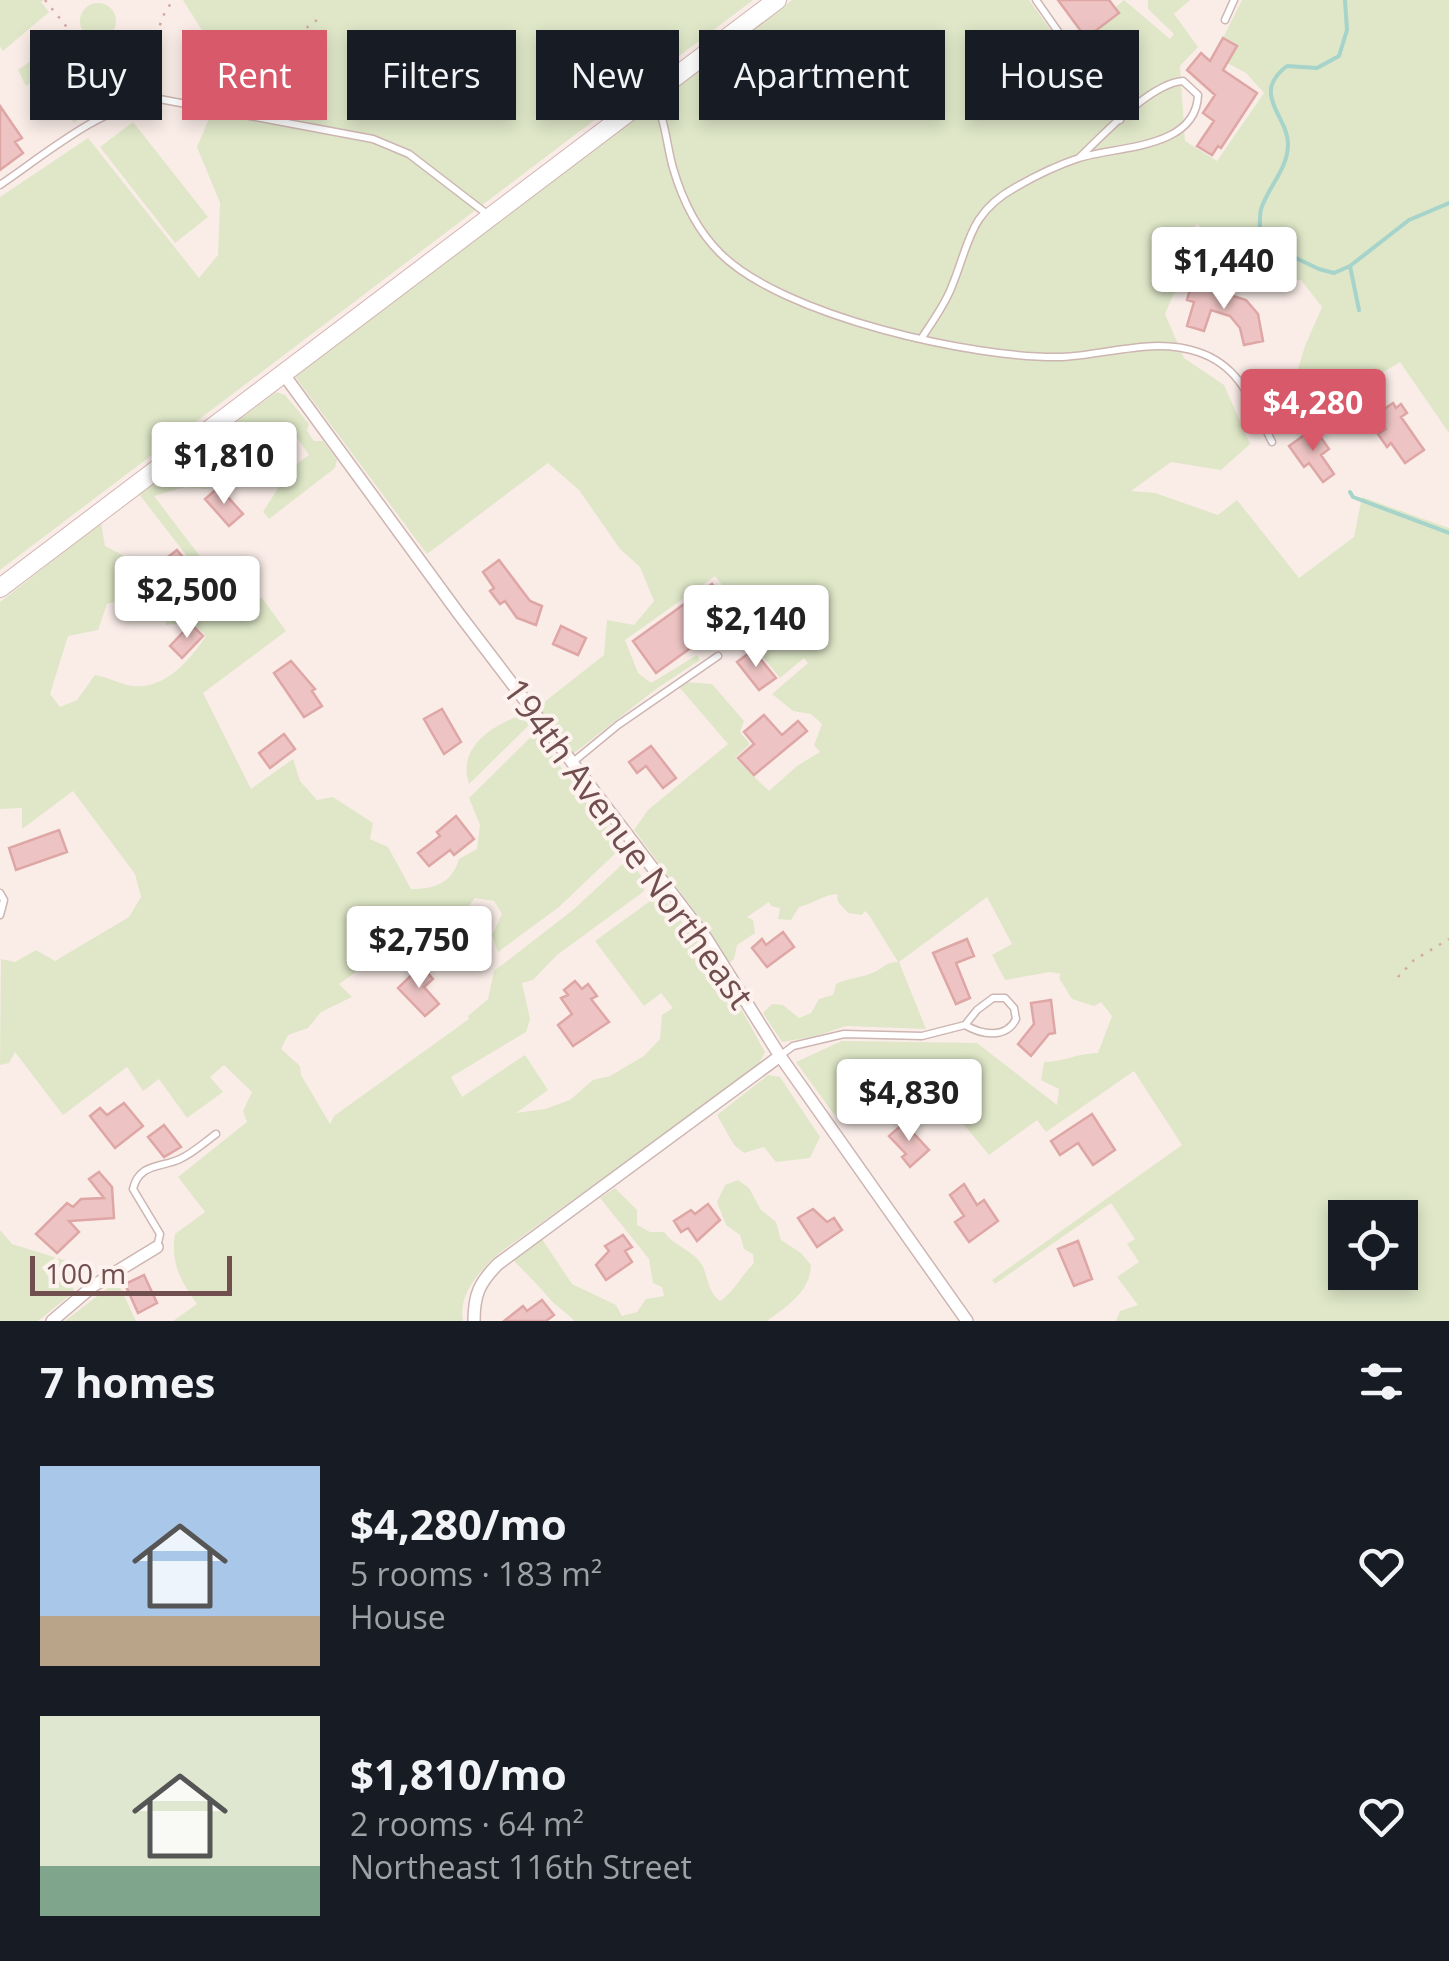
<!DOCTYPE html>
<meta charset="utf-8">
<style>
:root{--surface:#171b24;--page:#242831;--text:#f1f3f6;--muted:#9ea1a6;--accent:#d85a6a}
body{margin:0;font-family:"Open Sans",sans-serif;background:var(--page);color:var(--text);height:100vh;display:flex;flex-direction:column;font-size:38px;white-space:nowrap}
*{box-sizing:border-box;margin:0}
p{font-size:32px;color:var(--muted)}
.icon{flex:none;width:55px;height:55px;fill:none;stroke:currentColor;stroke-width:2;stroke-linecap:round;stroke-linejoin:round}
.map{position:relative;height:1321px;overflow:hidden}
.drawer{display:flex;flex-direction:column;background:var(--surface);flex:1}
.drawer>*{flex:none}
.top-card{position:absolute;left:30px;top:30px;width:1390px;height:90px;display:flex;gap:20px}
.tools{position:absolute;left:1328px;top:1200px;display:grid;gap:20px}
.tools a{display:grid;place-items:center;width:90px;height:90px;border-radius:0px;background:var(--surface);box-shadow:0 5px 15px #0003;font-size:50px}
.scale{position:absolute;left:30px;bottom:25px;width:202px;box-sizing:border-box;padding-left:10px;border:5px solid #724f4f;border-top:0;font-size:28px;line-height:35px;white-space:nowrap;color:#724f4f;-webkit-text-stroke:8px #fdf2ee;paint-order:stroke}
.price{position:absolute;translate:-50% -85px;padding:0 22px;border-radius:10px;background:#fff;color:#222;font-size:32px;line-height:65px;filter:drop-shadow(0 2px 5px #0008)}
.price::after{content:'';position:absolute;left:50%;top:60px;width:30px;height:22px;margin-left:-15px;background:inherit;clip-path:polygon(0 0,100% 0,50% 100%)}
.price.on{background:var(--accent);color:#fff}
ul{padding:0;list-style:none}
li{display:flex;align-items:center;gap:30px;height:250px;padding:0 40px}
li span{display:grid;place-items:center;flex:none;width:280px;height:200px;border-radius:0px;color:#555}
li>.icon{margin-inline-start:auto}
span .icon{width:120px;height:120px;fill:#fffc;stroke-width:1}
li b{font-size:42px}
h2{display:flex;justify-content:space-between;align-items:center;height:120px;padding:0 40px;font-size:42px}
.pill{padding:0 35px;border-radius:0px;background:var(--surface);box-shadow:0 5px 15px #0003;font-size:35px;line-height:90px}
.pill.on{background:var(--accent);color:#fff}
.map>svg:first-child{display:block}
.green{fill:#dfe7c8;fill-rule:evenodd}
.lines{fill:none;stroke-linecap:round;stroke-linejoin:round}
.stream{stroke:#a6d3ca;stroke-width:4}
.building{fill:#edc4c3;stroke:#dea6a5;stroke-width:2.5}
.lane-casing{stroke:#cdb5b2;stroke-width:9}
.street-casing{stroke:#cdb5b2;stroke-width:14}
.secondary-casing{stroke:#d3b5b2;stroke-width:20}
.path{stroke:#d2a7a6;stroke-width:2.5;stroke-dasharray:2.5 8;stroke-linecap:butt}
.lane{stroke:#fff;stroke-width:6}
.street{stroke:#fff;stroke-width:11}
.secondary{stroke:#fff;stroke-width:18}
.labels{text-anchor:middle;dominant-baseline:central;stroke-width:8;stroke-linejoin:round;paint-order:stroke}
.street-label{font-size:35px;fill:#724f4f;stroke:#fdf2ee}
</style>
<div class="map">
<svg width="1449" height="1321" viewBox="0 0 1449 1321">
<rect width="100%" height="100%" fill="#faede8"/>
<path class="green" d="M0,0h44l-3,2 8,10 -46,39 -3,-4z
M183,0h570l-753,570v-373l88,-59 111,140 19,-23 2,-52 -23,-56 22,-52 16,-12z
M792,0h237l71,98 8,-7 -35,-47 9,-8 4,3 34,-25 -4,-7 8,-7 46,39 4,-5 -26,-25v-9h42l-16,14 24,33 -18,19 5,75 32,20 47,-68 -18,-20 -19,-10 -4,-25 19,-38h207v433l-49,-71 -73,44 -34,-20 12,-40 17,-39 -21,-27h-49l-22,-29 -33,-27 -24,26 7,30 -15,34 19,44 40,27 26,59 -29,26 -50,-8 -40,29 24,2 63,22 19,-15 62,78 55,-41 8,-40 87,31v793h-333l4,-10 18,-6 -21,-28 22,-15 -12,-18 8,-5 -24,-36 -116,81 -3,-4 190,-135 -48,-74 -88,61 -9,-12 -48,35 -29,-35 -16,-12 -24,-2 -21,11 -49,7 -17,-11 -37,-51 46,-21 135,2 80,62 2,-16 -18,-9 3,-18c20,0 34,-9 54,-9l14,-37 -11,-14 -7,4 -22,-7 -13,-21 2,-4 -11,-2 -45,8 -13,-25 20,-11 -25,-47 -88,65 27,67 -80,-3 -30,10 -34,6 -19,-29 9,-9 11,1 16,13 12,-5 8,-14 14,-4 3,-11c12,-6 24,-6 36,-11 12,-4 12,-11 26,-11l-29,-47 -4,-4 -3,4 -14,-2 -10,-11 -1,-8c-15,1 -23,10 -38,13l-8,13 -13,-1 2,-11 -9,-2 -2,-4 -22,15 6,3 2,13 -18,12 -3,14 -5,4 -27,-42 -68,-91 14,-20 80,-66 -48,-56 4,-6 28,2 32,37 -4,11 10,12 -15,14 34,33 28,-25 23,-14 -6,-7 8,-21 -11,-10 -18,-3 -21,-17 36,-31 -4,-5 -24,20 -35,-44 2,-20 -32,-38 -90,64 13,33 13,10 46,-28 3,5 -44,29 -83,65 -35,-47 66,-52 3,-35 27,5 20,-24 -14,-34 -20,-18 -41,-59 -31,-27 -121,91 -134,-180zM1345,1218h55v54h-55z
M80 21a18 18 0 1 1 36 0a18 18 0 1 1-36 0Z
M39,55l39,50 -5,5 6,9 -5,4 -13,-19 -5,2 -18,-28 -12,8 -8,-16z
M133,122l75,95 -33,26 -75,-96z
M276,392l9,3 24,29 -2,7 7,10h9l14,19 -2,8 -66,51 -6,-7 27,-43 19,-14 -14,-20 -26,2 -11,13h-28l-11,16v17l-13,6 -21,-2 -31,9 61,80 20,15 27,7 24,33 -83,62 48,96 42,-30 7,22 17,19 16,-3 40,26 -3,16 18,8 23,42c24,0 41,-6 48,-30l18,-10 3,-24 -11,-27 66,-65 87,114 -63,60 -61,45 -6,-17 10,-21 -8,-13 -19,-3 -15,19 -38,13 -15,14 -23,8 -45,32 13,13 -31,15 -13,16 -20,7 -7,14 19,17 1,9 29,49 4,-8 135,-97 -1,-3 20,-17 6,-28 79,-61 55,-51 19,24 -4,9 -86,63 -24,25 -11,3 8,36 -4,13 -75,45 11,20 63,-42 23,35 -32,23 29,-4 25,-9 23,-20 17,-4 34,-20 16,-17 2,-24 11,-7 -12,-15 -17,13 -49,-65 62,-45h5l59,77 44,79 -8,15 -259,187c-18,17 -40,39 -35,67h-290l24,-17c-16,-22 -27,-42 -22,-70l30,-22 -27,-35 69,-55 -4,-11 9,-19 -28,-27 -14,12 13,15 -36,26 -28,-39 -16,12 -16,-24 -64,48 -48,-63 -6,11 -9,2 1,-106 14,3 21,-12 19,11 74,-44 12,-20 -6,-23 -62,-83 -51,38v-21l-22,1v-207l101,-79 4,23 20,10 9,16 -12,28 -15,4 -9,26 -30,6 -18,58 10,13 17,-7 18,-25c12,2 21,7 32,10 36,8 62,-24 79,-49l-14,-14 -26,3 -1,-20 42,-23 -68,-88z
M521,715l8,10 -60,59c-12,-36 22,-58 52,-69z
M768,1075l12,2 40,60 -10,21 -34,4 -12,-15 -20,6 -10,-8 -17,-30z
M738,1180l11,8 12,22 15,12 5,18 20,13 10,12c-1,27 -24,41 -44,56h-193c-7,-9 -18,-14 -25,-23 -12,-14 -23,-25 -36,-38l29,-21 30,45 44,21 6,11 15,-4 9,-13 18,-3 -2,-9 -9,-4 -4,-24 -49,-61 15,-10 22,22v15l13,7h14c10,14 29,18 38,33 7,13 5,26 18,36 14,-9 21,-25 34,-38l-1,-9 -9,-5 -4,-14 -14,-10 -9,-23 8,-17z
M0,1230l12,14 55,17 7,31 -36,29h-38z
M119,1285l17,36h-71l44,-34z"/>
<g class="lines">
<path class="stream" d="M1345,0l2,30 -8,26 -22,12 -30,-2c-37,28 1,50 1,78 0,25 -20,43 -27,65 -2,10 -1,22 -1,32l59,28 15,4 16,-7 59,-46 40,-17
M1350,266l9,44
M1350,492l3,5 96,36"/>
</g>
<path class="building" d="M1058,0h51l10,13 -33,25z
M126,36l24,38 -25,17 -22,-33 12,-8 -4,-6z
M1223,38l14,8 -14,24 34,23 -36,55 -3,-2 -6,9 -15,-9 17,-25 -11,-8 12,-18 -28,-25 14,-17 9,8z
M0,106l22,32 -7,4 8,11 -23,17z
M1192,283l54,17 12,14 5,27 -19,4 -4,-17 -10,-12 -19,-6 -7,21 -17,-5 7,-24 -7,-2z
M1393,403l3,5 5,-4 6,9 -6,4 23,33 -19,13 -14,-20 -4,4 -9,-13 8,-5 -9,-15z
M1314,428l15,21 -8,6 13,19 -11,8 -14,-19 -5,4 -15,-21z
M219,487l24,27 -14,12 -24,-27z
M177,550l13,16 -38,30 -14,-16z
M499,560l31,41 12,5 -6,19 -19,-7 -12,-17 -5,3 -10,-13 4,-3 -11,-16z
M712,584l24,31 -80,58 -23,-32z
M191,624l12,12 -21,22 -12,-12z
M561,626l25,12 -8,17 -25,-11z
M753,650l23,28 -17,12 -22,-28z
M291,661l24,28 -3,2 10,15 -18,11 -30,-44z
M442,709l19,33 -17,12 -20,-35z
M764,715l18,20 16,-14 9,10 -53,44 -16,-17 16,-14 -10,-12z
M284,734l11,15 -25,19 -11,-15z
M651,746l25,32 -13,10 -17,-22 -9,7 -8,-11z
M456,816l18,23 -20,16 -4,-5 -21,16 -11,-13 22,-17 -3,-4z
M59,830l8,22 -51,18 -7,-22z
M477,912l12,14 -13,11 6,8 -29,22 -13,-14 14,-11 -6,-7z
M783,932l11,15 -27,20 -15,-19 10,-9 4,6z
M967,939l7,17 -18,7 14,35 -14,6 -23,-51z
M421,966l12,13 -9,8 15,17 -14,12 -27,-28z
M575,981l7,8 6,-5 9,12 -6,3 18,23 -36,24 -15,-21 14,-11 -11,-16 7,-3 -4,-5z
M1051,1000l4,33 -6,1 -18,22 -13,-12 16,-20 -3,-21z
M124,1103l19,23 -28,22 -25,-32 10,-8 7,7z
M1092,1114l23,36 -22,15 -15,-22 -18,12 -9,-14z
M904,1123l25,27 -19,17 -8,-10 4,-3 -17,-18z
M164,1125l17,22 -17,10 -16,-20z
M99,1172l13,15 2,31 -45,3 10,11 -22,21 -21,-19 31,-31 6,4 8,-8 23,-1 -15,-19z
M964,1184l13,21 7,-5 14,21 -29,21 -14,-20 9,-6 -14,-21z
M708,1204l12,16 -23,21 -9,-13 -7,4 -7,-11 17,-11 4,4z
M813,1209l14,13 7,-4 8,12 -25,17 -19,-29z
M623,1235l9,12 -7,4 7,11 -26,18 -10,-15 13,-14 -4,-5z
M1078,1241l14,38 -18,7 -16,-37z
M144,1275l13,28 -19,10 -13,-29z
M542,1300l12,15 -8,6h-42l19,-15 4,5z"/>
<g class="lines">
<defs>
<path id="lane" d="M1036,0l84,120
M1225,20l9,-20
M652,96c14,22 14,48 21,72 9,31 24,62 47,85 62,63 255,106 342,104 45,-2 91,-20 136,-5 43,14 55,52 74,90
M0,185c47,-32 97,-75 154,-87l219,41 36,15 78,60
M921,339c11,-17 24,-34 31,-53 18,-44 17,-73 64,-99 19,-11 42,-22 63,-29 36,-12 117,-8 119,-63l-15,-14c-32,2 -79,53 -103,76
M573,762l45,-37 100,-69
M0,893l4,7 -4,15
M781,1055l12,-9 51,-12 78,2 43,-11 12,-15 16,-12h12l9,10 2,11c-10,20 -34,16 -51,6
M157,1247l3,-13 -27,-45c6,-26 28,-21 47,-30 13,-6 25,-17 36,-25"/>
<path id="street" d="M282,372l177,242 247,324 74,118 187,265
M52,1321l41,-35 64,-39
M474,1321c0,-26 5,-38 24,-57l282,-208"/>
<path id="secondary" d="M0,588l777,-588"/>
</defs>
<use href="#lane" class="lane-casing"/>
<use href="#street" class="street-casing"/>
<use href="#secondary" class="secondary-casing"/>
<path class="path" d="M45,0l77,96
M155,88c3,-30 -4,-64 19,-88
M214,97l107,-80
M1398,977l16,-17 35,-21"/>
<use href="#lane" class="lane"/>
<use href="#street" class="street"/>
<use href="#secondary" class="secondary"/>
</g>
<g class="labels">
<g class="street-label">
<text transform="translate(629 843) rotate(54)">194th Avenue Northeast</text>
</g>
</g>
</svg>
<div class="tools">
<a><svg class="icon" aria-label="locate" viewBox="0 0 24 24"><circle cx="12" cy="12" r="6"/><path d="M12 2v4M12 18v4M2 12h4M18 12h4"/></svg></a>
</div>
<div class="scale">100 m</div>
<b class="price" style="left:1224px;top:312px">$1,440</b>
<b class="price on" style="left:1313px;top:454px">$4,280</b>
<b class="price" style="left:224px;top:507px">$1,810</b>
<b class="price" style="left:187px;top:641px">$2,500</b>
<b class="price" style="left:756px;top:670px">$2,140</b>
<b class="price" style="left:419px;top:991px">$2,750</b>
<b class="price" style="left:909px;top:1144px">$4,830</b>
<div class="top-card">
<a class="pill">Buy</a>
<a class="pill on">Rent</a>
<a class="pill">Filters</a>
<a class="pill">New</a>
<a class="pill">Apartment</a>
<a class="pill">House</a>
</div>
</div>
<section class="drawer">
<h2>7 homes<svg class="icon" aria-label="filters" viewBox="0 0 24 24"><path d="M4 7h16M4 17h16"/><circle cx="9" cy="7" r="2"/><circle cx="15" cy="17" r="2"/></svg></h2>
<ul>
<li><span style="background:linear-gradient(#a9c7e8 75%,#b9a48a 0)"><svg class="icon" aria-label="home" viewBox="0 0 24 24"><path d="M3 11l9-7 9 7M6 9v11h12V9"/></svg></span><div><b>$4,280/mo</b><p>5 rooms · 183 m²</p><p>House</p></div><svg class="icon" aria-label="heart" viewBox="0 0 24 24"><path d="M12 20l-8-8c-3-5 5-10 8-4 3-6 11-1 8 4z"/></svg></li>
<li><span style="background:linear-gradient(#dfe7d0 75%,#7fa58c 0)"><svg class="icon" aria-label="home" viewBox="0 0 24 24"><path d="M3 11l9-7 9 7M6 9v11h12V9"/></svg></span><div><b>$1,810/mo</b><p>2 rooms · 64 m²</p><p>Northeast 116th Street</p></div><svg class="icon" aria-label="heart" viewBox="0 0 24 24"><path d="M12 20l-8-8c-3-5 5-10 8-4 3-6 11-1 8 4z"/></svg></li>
</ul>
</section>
